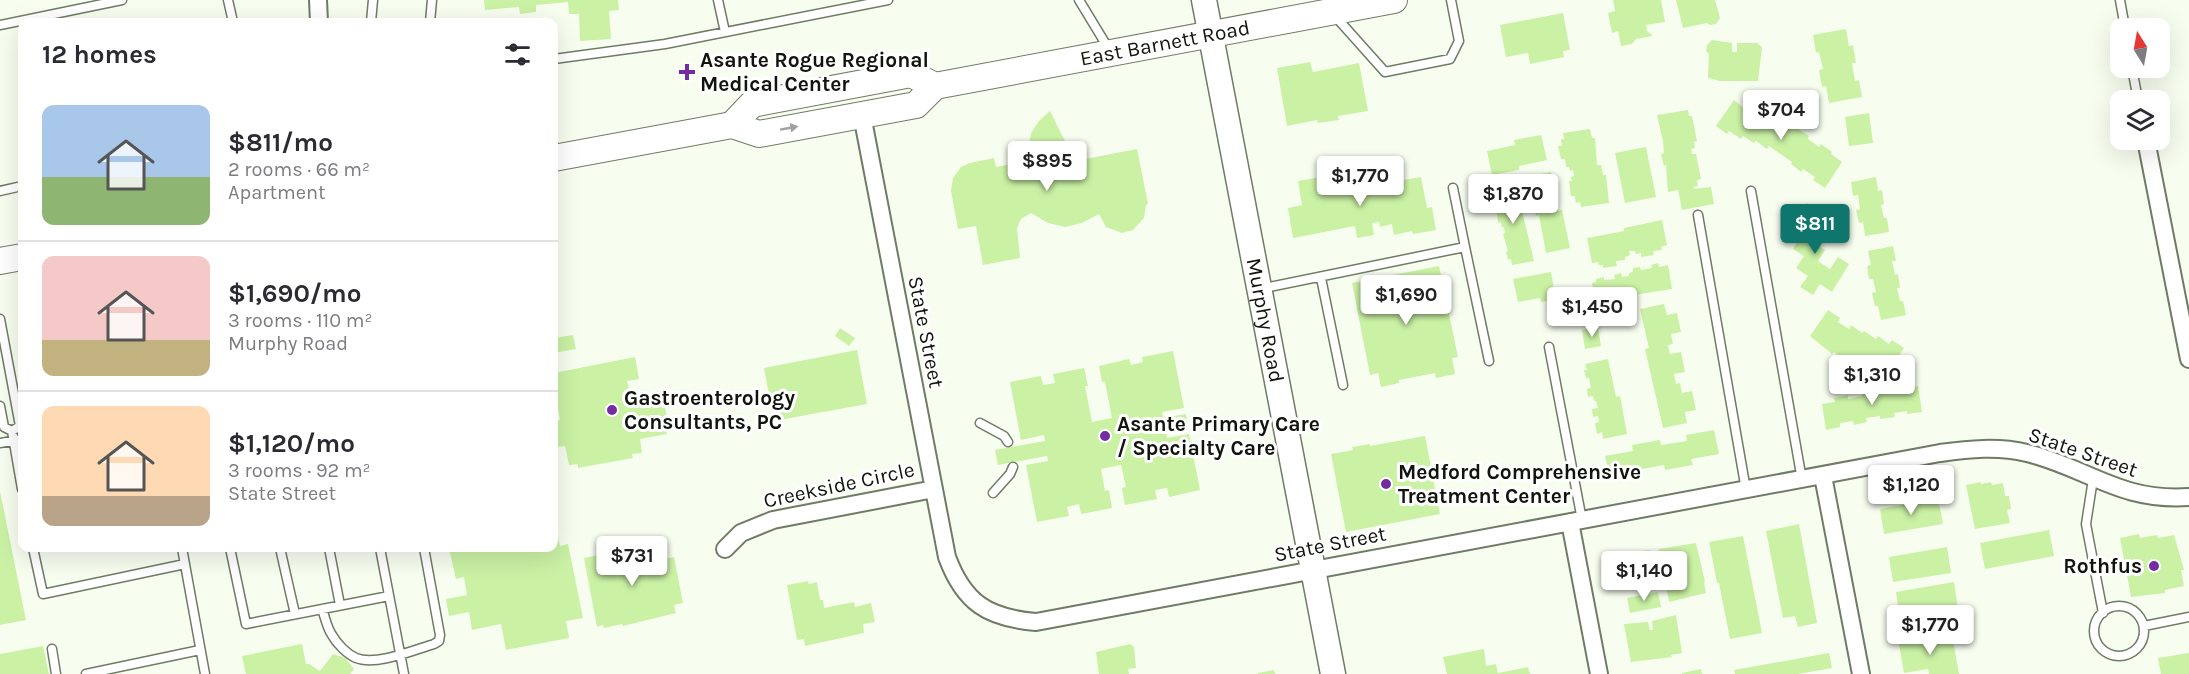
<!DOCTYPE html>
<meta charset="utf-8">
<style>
:root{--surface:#fff;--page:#f7f7f7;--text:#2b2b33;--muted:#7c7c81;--line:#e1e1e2;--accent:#0f766e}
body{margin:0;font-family:Karla,sans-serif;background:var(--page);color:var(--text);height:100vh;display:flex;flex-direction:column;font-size:22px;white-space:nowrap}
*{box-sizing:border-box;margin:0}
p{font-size:20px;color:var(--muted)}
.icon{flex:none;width:33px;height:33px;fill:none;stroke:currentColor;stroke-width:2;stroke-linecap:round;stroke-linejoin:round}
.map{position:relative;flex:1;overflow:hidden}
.side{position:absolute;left:18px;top:18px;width:540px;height:534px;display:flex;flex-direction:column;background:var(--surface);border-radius:12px;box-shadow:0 6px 24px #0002}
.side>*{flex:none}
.needle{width:39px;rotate:349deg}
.buttons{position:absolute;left:2110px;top:18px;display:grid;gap:12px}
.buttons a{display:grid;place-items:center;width:60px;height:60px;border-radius:12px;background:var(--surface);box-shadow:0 6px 24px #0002;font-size:30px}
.price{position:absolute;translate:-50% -51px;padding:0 14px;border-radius:6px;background:#fff;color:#222;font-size:20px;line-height:39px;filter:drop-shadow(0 2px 3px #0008)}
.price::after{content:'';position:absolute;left:50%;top:36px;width:18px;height:14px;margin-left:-9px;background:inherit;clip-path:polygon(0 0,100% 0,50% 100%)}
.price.current{background:var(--accent);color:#fff}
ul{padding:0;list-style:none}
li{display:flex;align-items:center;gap:18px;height:150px;padding:0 24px}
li+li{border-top:2px solid var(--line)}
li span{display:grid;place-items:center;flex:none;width:168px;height:120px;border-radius:12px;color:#555}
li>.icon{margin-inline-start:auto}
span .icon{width:72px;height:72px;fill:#fffc;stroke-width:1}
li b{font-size:26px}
h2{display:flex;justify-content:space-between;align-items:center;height:72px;padding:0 24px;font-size:26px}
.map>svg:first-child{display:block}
.building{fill:#caf1a4}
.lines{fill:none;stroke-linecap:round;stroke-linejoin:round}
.lane-casing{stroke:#707b66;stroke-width:11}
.street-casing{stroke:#707b66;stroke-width:20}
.secondary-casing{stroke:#707b66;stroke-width:27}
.primary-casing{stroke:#707b66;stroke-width:28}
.lane{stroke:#fff;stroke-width:8}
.street{stroke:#fff;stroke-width:16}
.secondary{stroke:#fff;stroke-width:24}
.primary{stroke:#fff;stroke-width:26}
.oneway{fill:#9fa19e}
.poi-dot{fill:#752c9f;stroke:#fff;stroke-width:2}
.labels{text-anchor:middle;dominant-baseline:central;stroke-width:6;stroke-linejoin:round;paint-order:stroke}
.street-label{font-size:21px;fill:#10140c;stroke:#fff}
.poi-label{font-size:21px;font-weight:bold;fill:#10140c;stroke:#fff;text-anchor:start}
</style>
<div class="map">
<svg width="2189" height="674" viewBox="0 0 2189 674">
<rect width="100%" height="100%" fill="#f7fef0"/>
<path class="building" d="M484,0h134l1,10 -10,1 2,28 -31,2 -1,-27h-10l-1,-12 -32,3v7l-16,2 -1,-7 -34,3z
M1613,0h48l4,22 -19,3 1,5h-1l7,6 -17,3 -4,5 -11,2 -3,-15 -6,2 -4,-20 7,-2z
M1676,0h39l5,18 -4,6 -6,1 -3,-2 -24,5z
M1563,13l7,37 -7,1 1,6 -34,7 -2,-11 -22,4 -6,-32z
M1846,29l3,17 4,-1 3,18h-4l3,18 4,-1 3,17 -33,6 -3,-17 -4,1 -3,-17 4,-1 -4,-17 -3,1 -3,-18z
M1712,40l20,3v9h5v-9h20l5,4 -4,34h-38l-12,-3 1,-24 -3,-3 1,-6z
M1310,62l3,10 46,-9 9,48 -30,5 1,4 -21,3 -1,-3 -30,6 -10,-58z
M1734,100l10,8 2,-3 25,13 2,-3 12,8 1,-2 23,15 -1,3 11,8 2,-3 11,8 -1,2 11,8 -17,26 -12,-8 2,-3 -12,-8 -2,3 -10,-8 1,-2 -23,-16 -2,3 -11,-8 -2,2 -11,-7 -2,3 -12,-8 -2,3 -11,-8z
M1688,110l1,6h3l5,25 -3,1 1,6 -4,1 1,5h4l5,25 -4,1 1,6 -4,1v2l17,-2 3,17 -32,6 -4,-20 -10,2 -2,-27 -2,1 -3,-12 3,-1 -1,-12 -6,-26z
M1050,111l25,50 62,-12 11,55 -2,1 -2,13 -11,12 -11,3 -16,-6 -7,-13 -17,9 -17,4 -17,-4 -17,-10 -10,6 -4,9 3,30 -37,7 -7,-39 -18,3 -7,-38 2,-13 8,-11 9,-4 24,-5 2,9 35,-7 1,-2 -3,-12 2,-13 8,-12z
M1869,113l4,30 -24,3 -4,-29z
M1590,129l2,9h3l2,27h4l2,10h3l3,28 -28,4 -1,-5 -4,1 -1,-7h-4l-2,-15h3l-1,-4 3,-1 -1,-6 -3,1 -1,-4h-3l-1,-8h-4l-3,-13h4l-1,-7h3l-1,-6z
M1541,135l6,25 -28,6v4l-27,5 -5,-24 28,-6 -1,-5z
M1646,147l10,50 -31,6 -10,-50z
M1349,172l3,17 69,-12 6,31 5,-1 4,23 -23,4 -1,-3 -18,4 -2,-11 -12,3 -1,-5 -7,1 2,12 -17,3 -2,-12 -62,12 -5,-30 14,-3 -4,-24z
M1551,172l7,39 4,-1 8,38 -24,5 -7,-38 -3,1 -8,-39z
M1876,177l2,14 4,-1 2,14 -3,1 3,13h3l2,14 -24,4 -2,-14 -4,1 -3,-13 4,-1 -2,-14 -5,1 -2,-14z
M1516,186l18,75 -22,4 -1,-6 -3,1 -2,-8 2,-1 -5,-17 2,-1 -1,-6 -2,1 -1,-6 -3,1 -2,-19h-2l-2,-7 3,-1 -2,-6z
M1807,203l11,8 -7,12 11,8 -8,12 11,7 -7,11 12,8 8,-12 11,7 -17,28 -12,-8 -7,11 -13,-8 8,-11 -12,-8 8,-12 -11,-7 7,-12 -10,-7z
M1662,220l5,25 -6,2 1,3 -9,1 1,4 -13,2v-4l-5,1 -1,-3h-6l1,4 -5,2v3l-9,1 1,5 -14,2v-3h-4l-1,-3 -6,1 -5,-25 37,-7v-3z
M1893,246l3,15h-4l3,14 3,-1 2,14h-3l3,13h3l3,14 -25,5 -3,-14h-3l-3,-13 4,-1 -3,-13h-4l-2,-13 4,-1 -3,-14z
M1658,263l1,4 9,-2 4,24 -38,6v4l-38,7 -4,-23 4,-1v-3l8,-2v3l11,-1 -1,-4 7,-2 1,4 7,-1v-3l4,-1v-4l7,-1 1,3 11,-2 -1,-3z
M1439,266l19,91 -6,1 3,16 -19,4 -1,-5 -36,7v3l-18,4 -3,-14 -8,2 -18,-92z
M1551,272l4,23 -8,1 1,5 -7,1 -1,-4 -22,4 -5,-23z
M1664,304l3,11 10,-2 4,19 -10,2 2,10 -5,1 2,9 11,-2 4,20 -11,2 2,10 4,-1 2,10 10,-2 4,19 -11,2 2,11 -24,5 -18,-79 4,-1 -9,-39z
M1828,310l12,8 -2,4 11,7 2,-4 11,8 2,-2 12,8 2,-3 11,8 3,-4 12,8 -18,26 -12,-8 -2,3 -12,-8 -2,3 -11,-7 -2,3 -11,-8 -2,2 -22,-18z
M1598,327l3,19 -16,3 -3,-19z
M840,328l15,10 -6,8 -14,-10z
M573,335l3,14 -22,4v-15z
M857,350l10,54 -93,17 -10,-53z
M1173,351l11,57 -22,4 1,6 23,-4 2,14 -22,4 1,6 22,-4 11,56 -31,7 -2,-9 -12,2 2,9 -32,6 -3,-17 4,-1 -5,-22 -20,4 4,22 4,-1 3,18 -31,6 -2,-10 -12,3 2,9 -32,6 -11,-57 22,-4 -1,-5 -49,9 -3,-15 50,-9 -1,-6 -23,5 -11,-58 31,-6 2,9 12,-2 -2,-9 31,-6 4,18h-3l7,36 20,-4 -7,-36h-3l-3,-16 30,-7 2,6 12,-3 -1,-5z
M635,357l4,22 -12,2 4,17 28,-5 3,15 3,-1 2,12h-3l3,15 -27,5 2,14 -10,1 1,4 -55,10v-4l-9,1 -4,-19 -8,1 -3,-19v-7l6,-1 -4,-23h-2v-24z
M1608,359l8,38 4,-1 7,38 -24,5 -1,-7 -5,2 -2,-11 4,-1 -1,-6 -5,1 -1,-8 6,-1 -2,-7h-2l-1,-5 -5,1 -1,-8 4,-1 -2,-10h-3l-2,-8h3l-2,-6z
M1903,386v2l15,-2 4,26 -15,2v-3l-13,2 1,4 -15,2v-3l-14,2 1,4 -13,3 -1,-4 -13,2v4l-14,3 -4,-26 13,-2 -1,-4 14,-3v4l14,-3v-4l14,-2v4l14,-2 -1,-4z
M1714,430l5,24 -28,5 2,6 -28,5 -1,-5 -27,5 1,5 -28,5 -5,-24 28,-5 -1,-6 28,-5 1,5 26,-4 -1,-6z
M1425,436l15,78 -94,18 -15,-78 22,-4 -1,-3 18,-3v2z
M1981,482v2l10,-2 1,3 11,-2 2,13h4l2,13 -4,1 3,13 -35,6 -9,-44z
M0,491l26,129 -26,5z
M1938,498l5,26 -59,10 -4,-25z
M554,517l6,29 8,-2 15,74 -17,3 3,17 -63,12 -5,-26 -29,6 -3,-18 -20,4 -3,-17 21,-4 -3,-18 -8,2 -7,-31h105z
M1799,524l18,99 -19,4 -3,-11 -12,2 -17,-87z
M2049,530l5,26 -69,13 -5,-26z
M2139,534l1,4 17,-3 1,3 16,-3 10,35h-3l3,16 -19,4v3l-34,4 -11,-59z
M1743,536l19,97 -32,6 -11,-56h-2l-8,-41z
M634,537l3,17 16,-3 2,10 19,-4 9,46 -9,2 2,8 -53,13 -1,-2 -18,4 -1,-3 -6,2 -13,-69 34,-7 2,9 6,-1 -4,-20z
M1696,543l9,39h-1l2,11 -37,9 -4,-24 9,-2 -1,-4 -8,2 -6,-25z
M1947,547l4,26 -58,9 -4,-25z
M1649,550l2,14 -31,5 -2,-13z
M808,581l1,3 8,-2 3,18h3l1,8 30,-6 1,5 16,-4 4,19 -12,2 1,9 -59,13 -1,-7 -7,1 -10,-55z
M1954,582l4,27 -58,9 -4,-26z
M1658,592l3,15 -31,6 -3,-15z
M1676,615l6,38 -11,2 1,2 -41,5 -7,-38 24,-2 2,8h3l-1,-9z
M1952,635l7,39h-30l-1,-5 -24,4 -5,-29z
M302,644l4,20h3l11,7 13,-17 12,4 9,11 -4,5h-104l-4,-18z
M1130,644l4,3 2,21 -8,1 1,5h-30l-3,-22z
M43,646l6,28h-49v-20z
M1484,649l2,17 10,-2 2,10h-51l-4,-17z
M1829,653l3,15 -34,6h-63l-1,-4z
M2189,653v21h-28l-3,-16z
M1528,667l2,7h-32v-1z
M1701,669l1,5h-20v-1z
M1274,670l1,4h-17v-1z"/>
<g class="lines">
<defs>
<path id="lane" d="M228,0l5,22
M718,0l7,32
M1079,0l31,51
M2120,0l5,28
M1335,16l50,56 65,-13 9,-18 -8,-41
M371,22l2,-22
M430,22l2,-22
M0,25l122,-25
M554,59l111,-15 223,-44
M2132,68l6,32
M1453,188l12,59
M0,191l22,-5
M1751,191l51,289
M1698,215l48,275
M1321,278l22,107
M1260,289l205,-42 24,114
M0,319l20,107 -8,5
M1549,347l33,173
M0,406l4,21 8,4
M980,423l24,13 4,6
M12,431l10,58
M0,443l22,-4
M2093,479l-7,45 17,89
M993,493l17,-19 3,-7
M33,548l10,46 142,-30
M182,548l23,126
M230,548l16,76 143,-28
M280,548l15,66
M329,548l11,57
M380,548l24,126
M2094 631a25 25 0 1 1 50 0a25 25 0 1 1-50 0Z
M322,609c3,8 5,19 10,26 5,9 15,19 24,23 20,8 58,-8 78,-14l5,-3 1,-6 -16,-87
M2144,626l45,-9
M52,649l4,25
M86,674l114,-24"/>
<path id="street" d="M318,0l1,22
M862,115l85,442c17,46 41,61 89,65l904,-169c29,-4 58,-7 87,0 61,15 93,49 162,44
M2146,140l43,219
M1823,476l38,198
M1570,522l29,152
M725,549l16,-16 32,-13 161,-31"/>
<g id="secondary">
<path id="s1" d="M1204,0l129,674"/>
</g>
<g id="primary">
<path d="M732,125l20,-21 159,-30 24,12"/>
<path id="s2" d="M554,158l178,-33 27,9 157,-29 19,-19 459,-86"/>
<path d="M0,261l22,-4"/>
</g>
</defs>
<use href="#lane" class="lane-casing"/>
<use href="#street" class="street-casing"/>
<use href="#secondary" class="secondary-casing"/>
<use href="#primary" class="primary-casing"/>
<use href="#lane" class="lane"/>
<use href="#street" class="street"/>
<use href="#secondary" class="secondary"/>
<use href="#primary" class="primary"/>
</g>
<defs><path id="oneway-solid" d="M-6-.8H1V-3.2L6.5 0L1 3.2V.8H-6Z" transform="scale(1.5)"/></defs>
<use class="oneway" href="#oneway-solid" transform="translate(789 128) rotate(-10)"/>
<g class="poi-dot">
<path d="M684 63h6v6h6v6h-6v6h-6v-6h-6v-6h6z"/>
<circle cx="612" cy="410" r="6"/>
<circle cx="1105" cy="436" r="6"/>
<circle cx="1386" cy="484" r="6"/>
<circle cx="2154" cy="566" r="6"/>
</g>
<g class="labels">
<g class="street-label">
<text stroke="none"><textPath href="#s2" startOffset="630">East Barnett Road</textPath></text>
<text stroke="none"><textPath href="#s1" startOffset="326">Murphy Road</textPath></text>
<text transform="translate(926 332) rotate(79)">State Street</text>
<text transform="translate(2083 452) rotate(19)">State Street</text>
<text transform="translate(839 485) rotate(-12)">Creekside Circle</text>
<text transform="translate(1330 544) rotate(-11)">State Street</text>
</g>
<g class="poi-label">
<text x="700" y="60">Asante Rogue Regional<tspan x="700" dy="24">Medical Center</tspan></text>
<text x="624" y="398">Gastroenterology<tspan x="624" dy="24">Consultants, PC</tspan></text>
<text x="1117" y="424">Asante Primary Care<tspan x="1117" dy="24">/ Specialty Care</tspan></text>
<text x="1398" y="472">Medford Comprehensive<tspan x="1398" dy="24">Treatment Center</tspan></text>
<text x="2142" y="566" text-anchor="end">Rothfus</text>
</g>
</g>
</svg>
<div class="buttons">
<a><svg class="needle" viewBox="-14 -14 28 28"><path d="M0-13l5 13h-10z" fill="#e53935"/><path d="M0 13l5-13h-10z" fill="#7c7c81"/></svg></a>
<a><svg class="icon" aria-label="layers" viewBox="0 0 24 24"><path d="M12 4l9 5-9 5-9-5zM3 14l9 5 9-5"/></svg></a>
</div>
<b class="price" style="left:1781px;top:141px">$704</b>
<b class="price" style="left:1047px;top:192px">$895</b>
<b class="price" style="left:1360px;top:207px">$1,770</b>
<b class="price" style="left:1513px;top:225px">$1,870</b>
<b class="price current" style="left:1815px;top:255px">$811</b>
<b class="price" style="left:1406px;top:326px">$1,690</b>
<b class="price" style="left:1592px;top:338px">$1,450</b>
<b class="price" style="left:1872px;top:406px">$1,310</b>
<b class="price" style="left:1911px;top:516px">$1,120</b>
<b class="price" style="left:632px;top:587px">$731</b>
<b class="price" style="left:1644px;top:602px">$1,140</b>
<b class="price" style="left:1930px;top:656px">$1,770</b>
<section class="side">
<h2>12 homes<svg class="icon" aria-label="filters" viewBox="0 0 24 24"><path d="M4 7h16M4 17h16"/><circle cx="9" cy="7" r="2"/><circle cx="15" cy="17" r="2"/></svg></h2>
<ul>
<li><span style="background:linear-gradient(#a9c7e8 60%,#8fb573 0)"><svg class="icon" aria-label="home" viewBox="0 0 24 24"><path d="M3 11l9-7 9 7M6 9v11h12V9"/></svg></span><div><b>$811/mo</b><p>2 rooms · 66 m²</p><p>Apartment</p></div></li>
<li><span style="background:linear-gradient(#f6c9c9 70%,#c2b280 0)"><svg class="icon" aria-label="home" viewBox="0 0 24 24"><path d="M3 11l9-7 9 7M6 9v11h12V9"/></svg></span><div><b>$1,690/mo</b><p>3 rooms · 110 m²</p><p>Murphy Road</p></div></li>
<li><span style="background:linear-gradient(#ffd9b3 75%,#b9a48a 0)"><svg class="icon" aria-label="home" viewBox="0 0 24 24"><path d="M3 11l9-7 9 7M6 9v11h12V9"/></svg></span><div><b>$1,120/mo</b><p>3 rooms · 92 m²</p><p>State Street</p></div></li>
</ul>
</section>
</div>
